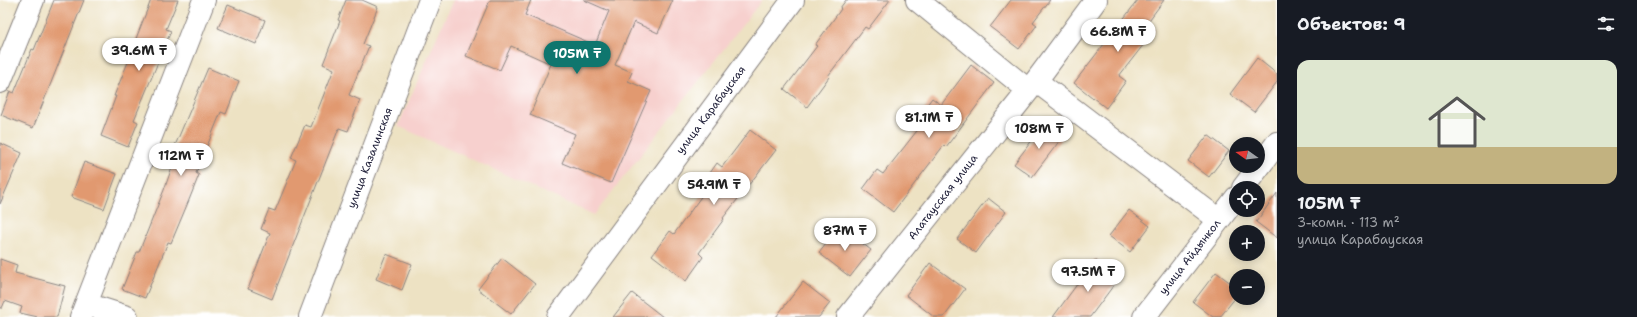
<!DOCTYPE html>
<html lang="ru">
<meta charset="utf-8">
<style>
:root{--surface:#171b24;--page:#20242c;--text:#f1f3f6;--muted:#9ea1a6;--line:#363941;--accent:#0f766e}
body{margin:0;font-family:"Shantell Sans",sans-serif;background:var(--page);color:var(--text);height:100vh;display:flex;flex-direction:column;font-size:15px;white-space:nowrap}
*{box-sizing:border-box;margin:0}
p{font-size:13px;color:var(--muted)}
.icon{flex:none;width:22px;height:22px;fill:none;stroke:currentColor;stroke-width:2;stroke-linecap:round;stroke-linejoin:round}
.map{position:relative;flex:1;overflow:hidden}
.drawer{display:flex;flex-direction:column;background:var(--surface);width:360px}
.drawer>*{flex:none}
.needle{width:26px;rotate:284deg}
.tools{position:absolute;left:1229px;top:137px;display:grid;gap:8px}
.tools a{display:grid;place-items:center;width:36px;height:36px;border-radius:50%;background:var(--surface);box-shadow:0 2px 10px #0003;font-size:20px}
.price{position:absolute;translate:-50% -34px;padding:0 9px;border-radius:14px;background:#fff;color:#222;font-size:13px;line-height:26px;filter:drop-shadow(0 1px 2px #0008)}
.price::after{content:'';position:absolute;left:50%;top:24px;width:12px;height:9px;margin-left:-6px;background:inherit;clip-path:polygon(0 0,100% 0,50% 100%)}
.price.active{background:var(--accent);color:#fff}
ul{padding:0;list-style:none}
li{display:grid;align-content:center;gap:8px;height:212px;padding:0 20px}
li+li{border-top:1px solid var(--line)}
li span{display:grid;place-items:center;height:124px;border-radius:12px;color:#555}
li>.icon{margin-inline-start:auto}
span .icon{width:72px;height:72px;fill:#fffc;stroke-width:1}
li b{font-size:17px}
h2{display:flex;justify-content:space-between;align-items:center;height:48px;padding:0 20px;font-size:17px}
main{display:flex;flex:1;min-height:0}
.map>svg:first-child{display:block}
.built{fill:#f7d0ce}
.building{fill:#e1996f}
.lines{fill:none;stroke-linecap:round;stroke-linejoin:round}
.minor-casing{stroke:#88827f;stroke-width:24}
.minor{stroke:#fff;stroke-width:22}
.labels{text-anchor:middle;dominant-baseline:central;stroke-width:3.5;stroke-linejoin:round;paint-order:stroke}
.street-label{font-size:11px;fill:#22223b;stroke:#fff}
</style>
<main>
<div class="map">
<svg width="1277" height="317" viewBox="0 0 1277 317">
<rect width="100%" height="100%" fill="#fff"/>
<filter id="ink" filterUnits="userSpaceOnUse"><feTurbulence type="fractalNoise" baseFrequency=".025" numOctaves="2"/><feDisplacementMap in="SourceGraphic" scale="8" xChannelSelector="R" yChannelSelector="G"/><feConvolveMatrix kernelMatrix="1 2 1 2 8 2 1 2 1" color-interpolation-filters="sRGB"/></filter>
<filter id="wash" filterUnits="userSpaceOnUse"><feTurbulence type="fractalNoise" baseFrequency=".012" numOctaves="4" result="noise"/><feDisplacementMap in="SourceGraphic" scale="16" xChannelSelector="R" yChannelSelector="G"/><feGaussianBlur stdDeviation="0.9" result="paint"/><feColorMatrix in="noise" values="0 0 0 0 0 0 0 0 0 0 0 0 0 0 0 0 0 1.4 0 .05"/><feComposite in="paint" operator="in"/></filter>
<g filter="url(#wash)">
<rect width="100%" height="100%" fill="#ede2c3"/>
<path class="built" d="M453,0h309l-168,215 -196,-89z"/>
<g id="blocks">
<path class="building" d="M54,0h30l-51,128 -32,-13 9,-24 4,2 18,-44 2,1z
M151,0h27l-12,29 5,2 -37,89 4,2 -10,25 -27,-11 15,-40h-2l17,-41 -1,-1z
M346,0h16l16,7 -15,37 6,2 -20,49 11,5 -12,31 -9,-3 -67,171 -24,-10 22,-56 -9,-4 8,-20 6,2 21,-51 -5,-2 14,-33 6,2 23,-58 -11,-5 17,-43 -2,-1z
M490,0h41l-6,15 70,30 14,-34 -25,-11h89l-15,33 -24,-11 -19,43 17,7 -4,9 23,10 -40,92 -49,-20 13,-29 -45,-19 21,-51 -40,-18 -11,24 -34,-14z
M846,0h44l-22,29 -3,-2 -37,49 1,1 -22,30 -23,-18 33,-43 -2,-1 26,-36 -1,-1z
M1011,0h39l-17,22 4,3 -18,24 -29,-22z
M1138,0h26l-17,23 8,7 -36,46 7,5 -20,27 -32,-25z
M228,5l37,15 -9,24 -38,-16z
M1257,58l20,16v8l-23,30 -24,-18z
M971,65l23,18 -48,64 -2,-2 -51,67 -30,-23 14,-19 6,4 37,-47 -6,-5 18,-24 9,7z
M208,68l31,13 -13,33 -5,-2 -25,61 3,2 -10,25 -18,43 -3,-1 -23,56 -23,-9 15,-37h2l25,-62 14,-40 -4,-2z
M1046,122l18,13 -32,42 -18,-13z
M750,130l26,20 -53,68 1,1 -25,34 4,4 -17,24 -34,-26 18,-24 4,3 34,-47 -5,-4 14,-20 5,4z
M1208,135l21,16 -20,26 -21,-16z
M0,143l22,10 -22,51z
M84,162l33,12 -13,35 -33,-12z
M1277,193v45l-21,-16z
M988,198l18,14 -30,41 -19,-14z
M1129,210l21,16 -20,26 -21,-16z
M840,226l31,24 -21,27 -31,-24z
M386,254l26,10 -10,26 -26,-11z
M502,258l33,26 -24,30 -33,-25z
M0,259l17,6 -2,8 50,13 -8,31h-19l-18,-4 2,-6 -17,-6 -3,7h-2z
M1095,260l24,18 -29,39h-37z
M930,263l35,26 -21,28h-10l-28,-22z
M1216,272l20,15v10l-16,20h-7l-20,-15z
M803,282l27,21 -11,14h-43z
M632,293l31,24h-50z"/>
</g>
</g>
<g filter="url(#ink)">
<use href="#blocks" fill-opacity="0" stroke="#88827f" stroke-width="1"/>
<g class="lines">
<defs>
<path id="minor" d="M917,0l111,90
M1036,81l183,139
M0,82l33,-82
M1243,188l34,-45
M86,304l41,13
M81,317l123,-317
M310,317l120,-317
M558,317l235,-317
M848,317l188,-236 60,-81
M1144,317l92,-119"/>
</defs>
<use href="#minor" class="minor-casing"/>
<use href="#minor" class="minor"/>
</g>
</g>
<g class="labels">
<g class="street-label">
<text transform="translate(711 110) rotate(-53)">улица Карабауская</text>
<text transform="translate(370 158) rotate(-69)">улица Казалинская</text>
<text transform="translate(943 197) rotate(-52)">Алатаусская улица</text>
<text transform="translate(1190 257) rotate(-52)">улица Айдынкол</text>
</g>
</g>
</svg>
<div class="tools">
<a><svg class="needle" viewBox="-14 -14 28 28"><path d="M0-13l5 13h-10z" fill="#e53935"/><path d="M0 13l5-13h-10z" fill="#9ea1a6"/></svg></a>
<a><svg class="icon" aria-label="locate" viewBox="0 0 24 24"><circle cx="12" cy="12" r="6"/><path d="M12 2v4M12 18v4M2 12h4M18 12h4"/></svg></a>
<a>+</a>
<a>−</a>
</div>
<b class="price" style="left:1118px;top:53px">66.8M ₸</b>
<b class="price" style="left:139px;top:72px">39.6M ₸</b>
<b class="price active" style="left:577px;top:75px">105M ₸</b>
<b class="price" style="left:929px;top:139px">81.1M ₸</b>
<b class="price" style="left:1039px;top:150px">108M ₸</b>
<b class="price" style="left:181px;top:177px">112M ₸</b>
<b class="price" style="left:714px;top:206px">54.9M ₸</b>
<b class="price" style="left:845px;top:252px">87M ₸</b>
<b class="price" style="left:1088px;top:293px">97.5M ₸</b>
</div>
<section class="drawer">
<h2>Объектов: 9<svg class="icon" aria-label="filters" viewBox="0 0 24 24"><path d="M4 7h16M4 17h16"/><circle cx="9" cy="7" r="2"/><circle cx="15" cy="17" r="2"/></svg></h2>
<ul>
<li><span style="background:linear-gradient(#dfe7d0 70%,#c2b280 0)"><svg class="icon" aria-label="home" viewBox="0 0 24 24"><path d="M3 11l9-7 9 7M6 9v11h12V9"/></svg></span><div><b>105M ₸</b><p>3-комн. · 113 m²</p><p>улица Карабауская</p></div></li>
</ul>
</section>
</main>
